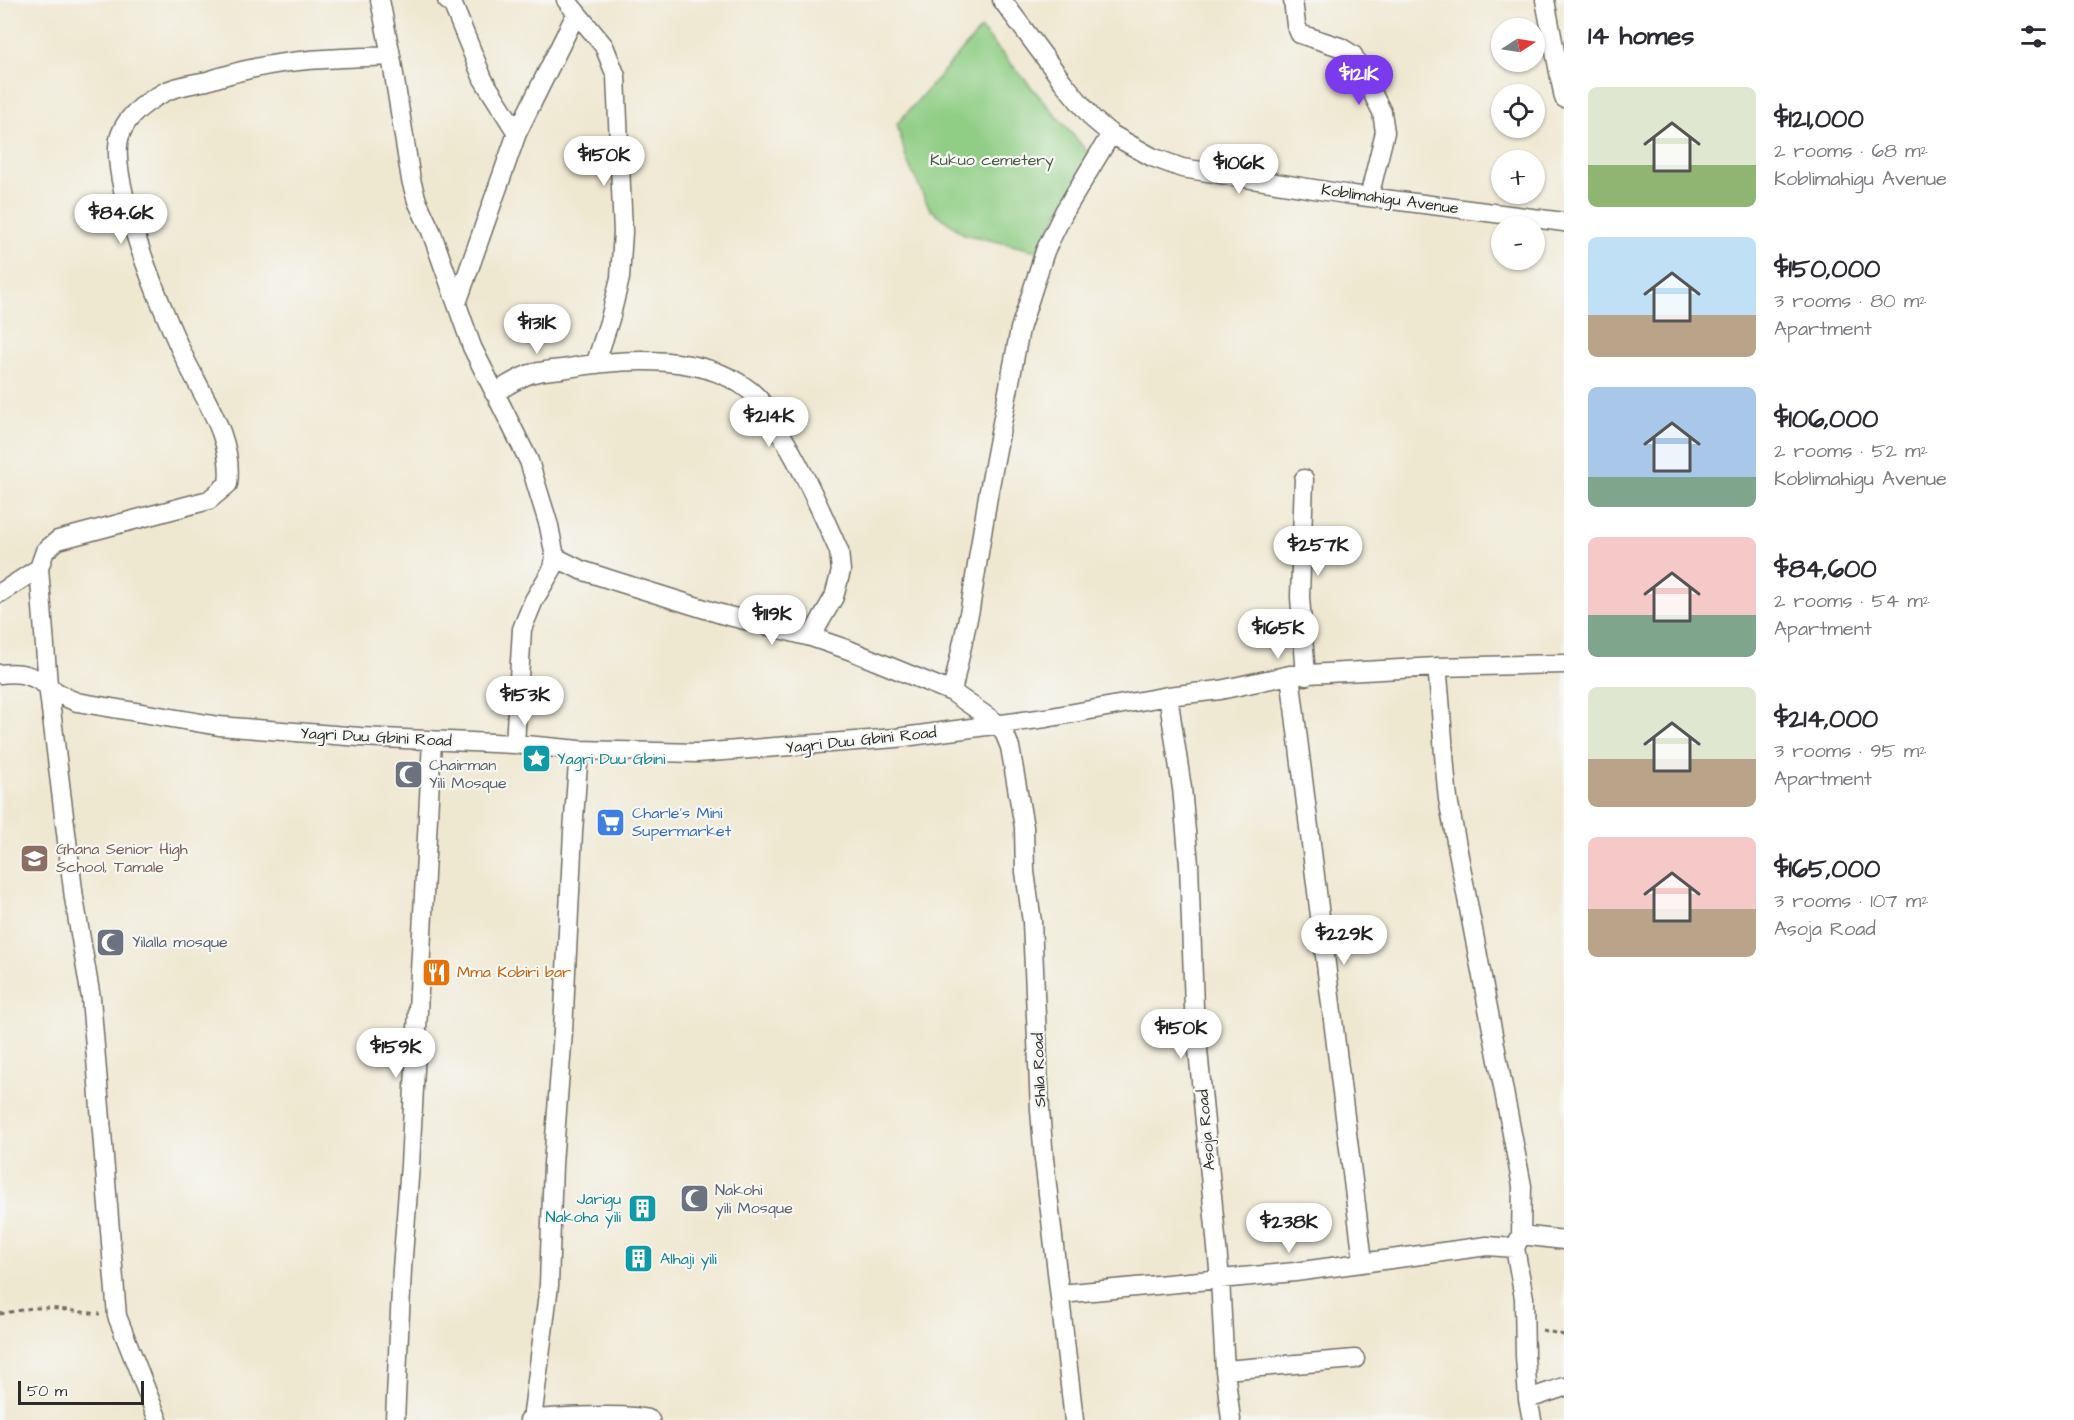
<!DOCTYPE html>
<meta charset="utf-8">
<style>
:root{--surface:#fff;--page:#f7f7f7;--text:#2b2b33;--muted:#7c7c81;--accent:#7c3aed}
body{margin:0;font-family:"Architects Daughter",sans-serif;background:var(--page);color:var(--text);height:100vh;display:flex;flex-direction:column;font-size:22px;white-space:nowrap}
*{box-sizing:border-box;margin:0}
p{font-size:20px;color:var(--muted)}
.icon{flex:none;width:33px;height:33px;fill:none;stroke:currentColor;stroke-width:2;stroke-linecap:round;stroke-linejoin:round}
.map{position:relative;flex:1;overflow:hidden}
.sheet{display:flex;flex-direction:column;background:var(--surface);width:510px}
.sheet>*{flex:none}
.needle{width:39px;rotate:78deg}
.tools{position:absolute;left:1491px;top:18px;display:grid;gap:12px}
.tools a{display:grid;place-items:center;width:54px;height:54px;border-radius:50%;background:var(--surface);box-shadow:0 2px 4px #0004;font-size:30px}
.scale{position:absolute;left:18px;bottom:15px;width:126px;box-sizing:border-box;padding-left:6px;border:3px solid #2b2b2b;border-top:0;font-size:16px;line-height:21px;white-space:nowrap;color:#2b2b2b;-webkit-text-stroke:4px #f6f6f2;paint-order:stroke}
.price{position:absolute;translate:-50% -51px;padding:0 14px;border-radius:21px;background:#fff;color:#222;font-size:20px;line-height:39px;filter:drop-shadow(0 2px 3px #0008)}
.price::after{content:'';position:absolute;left:50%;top:36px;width:18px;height:14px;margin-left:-9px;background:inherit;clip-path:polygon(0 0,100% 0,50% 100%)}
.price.selected{background:var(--accent);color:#fff}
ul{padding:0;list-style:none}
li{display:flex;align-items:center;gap:18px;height:150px;padding:0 24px}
li span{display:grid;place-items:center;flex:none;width:168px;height:120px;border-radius:9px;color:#555}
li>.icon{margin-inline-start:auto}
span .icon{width:72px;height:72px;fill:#fffc;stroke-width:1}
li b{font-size:26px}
h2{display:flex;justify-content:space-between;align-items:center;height:72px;padding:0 24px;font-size:26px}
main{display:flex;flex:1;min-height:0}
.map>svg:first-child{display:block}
.green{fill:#90ce85;stroke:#5e7c58;stroke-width:1.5}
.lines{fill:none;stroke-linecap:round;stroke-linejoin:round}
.minor-casing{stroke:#706d65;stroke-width:21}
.path{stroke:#706d65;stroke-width:3;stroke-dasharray:4.5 4.5;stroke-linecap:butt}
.minor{stroke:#fff;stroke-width:18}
.labels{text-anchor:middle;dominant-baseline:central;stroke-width:4.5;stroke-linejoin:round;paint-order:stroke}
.park-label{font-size:16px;fill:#495c46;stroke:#f6f6f2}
.street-label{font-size:16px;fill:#2b2b2b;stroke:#f6f6f2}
.culture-label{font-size:16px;fill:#0d838f;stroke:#f6f6f2;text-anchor:start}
.worship-label{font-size:16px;fill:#5b616d;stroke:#f6f6f2;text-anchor:start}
.shop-label{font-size:16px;fill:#366cbe;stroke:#f6f6f2;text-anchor:start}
.education-label{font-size:16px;fill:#785e54;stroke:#f6f6f2;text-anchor:start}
.food-label{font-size:16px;fill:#c56008;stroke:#f6f6f2;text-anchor:start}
</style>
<main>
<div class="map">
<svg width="1564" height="1420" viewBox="0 0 1564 1420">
<rect width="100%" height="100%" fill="#f6f6f2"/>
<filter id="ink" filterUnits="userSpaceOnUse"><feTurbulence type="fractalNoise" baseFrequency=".0167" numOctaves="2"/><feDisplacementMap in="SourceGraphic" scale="12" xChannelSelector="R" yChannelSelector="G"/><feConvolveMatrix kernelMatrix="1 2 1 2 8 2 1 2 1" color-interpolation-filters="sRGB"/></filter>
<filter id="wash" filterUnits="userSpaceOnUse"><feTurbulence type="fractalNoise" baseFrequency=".008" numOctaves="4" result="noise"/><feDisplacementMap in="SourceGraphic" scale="24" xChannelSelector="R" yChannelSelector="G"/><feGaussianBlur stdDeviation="1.35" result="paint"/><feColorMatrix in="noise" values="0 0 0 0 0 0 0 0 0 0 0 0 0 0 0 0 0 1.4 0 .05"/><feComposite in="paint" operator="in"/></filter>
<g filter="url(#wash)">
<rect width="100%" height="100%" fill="#efe8d1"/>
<path class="green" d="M981,29l111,128 -55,94 -73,-17 -34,-25 -23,-48 -10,-37z"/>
</g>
<g filter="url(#ink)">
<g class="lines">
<defs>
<path id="minor" d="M380,0l11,56 20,124 6,21 14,30 41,116 57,114 20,65 6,31 -2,11 -19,32 -12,29 -7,115
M447,0l6,5 30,74 34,54
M566,0l38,46 12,30 7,156 -3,46 -10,41 -14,43
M1002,0l61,82 30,37 18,15 41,23 30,11 163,26 219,28
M1293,0l3,25 4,9 40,13 13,8 29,57 3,20 -16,65
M1545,0l19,98
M457,303l60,-170 59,-119
M494,393c11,-6 24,-15 36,-19 10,-3 21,-4 32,-5 59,-11 150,-18 196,29 7,7 12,18 17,27 26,39 45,84 64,126l2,20 -7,26 -23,40
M1304,479l-4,118 6,79
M555,557l26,13 34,11 106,33 90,23 38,13 103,42 46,32 6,8 6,15 14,80 1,45 7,50 8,188 4,49 30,261
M0,593l39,-25
M1437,667c5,44 6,88 11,132l74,387 -1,49 -6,13 9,50 1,58 3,43 4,21
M0,674c41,-5 44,17 77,28l142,24 141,11 155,7 64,6 118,3 199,-15 150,-20 122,-22 52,-6 70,-15 147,-8 127,-3
M1290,675l73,586
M952,692l18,-83 18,-113 32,-167 25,-78 19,-39 47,-78
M1168,696l14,92 7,76 5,144 26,271 5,91 6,50
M1521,1235l43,5
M1061,1294l234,-22 192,-26 28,2
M1225,1370l130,-11
M1528,1399l36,-12
M158,1420l-41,-104 -26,-318 -17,-100 -26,-213 -9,-117 6,-17 13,-11 151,-40 19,-16c6,-44 -23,-84 -42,-123 -20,-41 -83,-189 -65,-228 7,-18 25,-31 42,-40 12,-7 30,-9 44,-12 16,-5 32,-10 48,-13 44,-10 91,-10 136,-12
M395,1420l7,-151 8,-104 22,-425
M529,1420c20,-3 107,-7 121,0
M532,1420l17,-135 4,-121 10,-133 10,-199 6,-82"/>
</defs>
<use href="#minor" class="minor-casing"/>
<path class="path" d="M0,1314l32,-6h17l51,6
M1542,1330l22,5"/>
<use href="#minor" class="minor"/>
</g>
</g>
<defs>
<symbol id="sight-square" viewBox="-11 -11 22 22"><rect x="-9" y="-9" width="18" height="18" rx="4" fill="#0f9aa8" stroke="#f6f6f2"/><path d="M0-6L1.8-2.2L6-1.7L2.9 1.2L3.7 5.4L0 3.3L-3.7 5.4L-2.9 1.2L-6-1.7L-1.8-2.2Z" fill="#fff"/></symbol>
<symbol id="mosque-square" viewBox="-11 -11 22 22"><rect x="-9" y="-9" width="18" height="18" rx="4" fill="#6b7280" stroke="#f6f6f2"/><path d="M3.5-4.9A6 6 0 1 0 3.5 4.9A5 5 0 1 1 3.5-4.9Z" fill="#fff"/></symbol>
<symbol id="supermarket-square" viewBox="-11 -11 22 22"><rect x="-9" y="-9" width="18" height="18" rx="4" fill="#3f7fe0" stroke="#f6f6f2"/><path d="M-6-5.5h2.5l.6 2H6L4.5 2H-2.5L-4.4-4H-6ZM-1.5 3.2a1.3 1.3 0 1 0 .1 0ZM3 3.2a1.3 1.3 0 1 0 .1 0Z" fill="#fff"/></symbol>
<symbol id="school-square" viewBox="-11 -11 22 22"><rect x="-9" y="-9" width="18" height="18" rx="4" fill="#8d6e63" stroke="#f6f6f2"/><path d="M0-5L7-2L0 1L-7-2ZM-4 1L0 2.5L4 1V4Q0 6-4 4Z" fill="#fff"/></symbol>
<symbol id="restaurant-square" viewBox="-11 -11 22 22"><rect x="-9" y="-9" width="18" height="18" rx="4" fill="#e8710a" stroke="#f6f6f2"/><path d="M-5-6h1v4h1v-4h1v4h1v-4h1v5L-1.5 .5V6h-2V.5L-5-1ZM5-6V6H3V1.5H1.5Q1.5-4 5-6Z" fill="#fff"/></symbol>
<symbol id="building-square" viewBox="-11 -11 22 22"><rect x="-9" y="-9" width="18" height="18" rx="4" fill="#0f9aa8" stroke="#f6f6f2"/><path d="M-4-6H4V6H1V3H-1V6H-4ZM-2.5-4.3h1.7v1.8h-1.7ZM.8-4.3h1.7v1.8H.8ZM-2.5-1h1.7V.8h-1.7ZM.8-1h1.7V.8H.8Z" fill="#fff"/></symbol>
</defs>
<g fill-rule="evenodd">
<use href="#sight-square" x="520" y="742" width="33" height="33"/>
<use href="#mosque-square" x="392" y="758" width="33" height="33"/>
<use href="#supermarket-square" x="594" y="806" width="33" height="33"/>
<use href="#school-square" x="18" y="842" width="33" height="33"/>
<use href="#mosque-square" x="94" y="926" width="33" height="33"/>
<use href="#restaurant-square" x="420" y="956" width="33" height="33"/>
<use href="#mosque-square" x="678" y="1182" width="33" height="33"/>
<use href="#building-square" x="626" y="1192" width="33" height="33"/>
<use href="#building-square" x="622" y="1242" width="33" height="33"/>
</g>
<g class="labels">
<g class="park-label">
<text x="992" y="160">Kukuo cemetery</text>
</g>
<g class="street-label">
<text transform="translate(1390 199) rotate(8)">Koblimahigu Avenue</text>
<text transform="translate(376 737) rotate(3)">Yagri Duu Gbini Road</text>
<text transform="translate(861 740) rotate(-6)">Yagri Duu Gbini Road</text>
<text transform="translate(1039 1070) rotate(-92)">Shila Road</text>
<text transform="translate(1206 1130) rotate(-95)">Asoja Road</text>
</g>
<g class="culture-label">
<text x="557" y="759">Yagri Duu Gbini</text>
<text x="621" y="1199" text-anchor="end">Jarigu<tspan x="621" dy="18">Nakoha yili</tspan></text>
<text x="660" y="1259">Alhaji yili</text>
</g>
<g class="worship-label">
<text x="429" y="765">Chairman<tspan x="429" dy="18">Yili Mosque</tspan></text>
<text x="132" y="942">Yilalla mosque</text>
<text x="715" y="1190">Nakohi<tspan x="715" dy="18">yili Mosque</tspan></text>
</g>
<g class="shop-label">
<text x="632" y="813">Charle's Mini<tspan x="632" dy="18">Supermarket</tspan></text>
</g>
<g class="education-label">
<text x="56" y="849">Ghana Senior High<tspan x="56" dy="18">School, Tamale</tspan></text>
</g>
<g class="food-label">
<text x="457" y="972">Mma Kobiri bar</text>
</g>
</g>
</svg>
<div class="tools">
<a><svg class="needle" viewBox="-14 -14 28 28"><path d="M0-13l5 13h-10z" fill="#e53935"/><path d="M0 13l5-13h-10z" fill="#7c7c81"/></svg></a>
<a><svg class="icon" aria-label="locate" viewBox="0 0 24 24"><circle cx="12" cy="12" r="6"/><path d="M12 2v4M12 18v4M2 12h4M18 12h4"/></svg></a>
<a>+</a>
<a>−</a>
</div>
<div class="scale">50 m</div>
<b class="price selected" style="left:1359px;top:106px">$121K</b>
<b class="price" style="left:604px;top:187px">$150K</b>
<b class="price" style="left:1239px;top:195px">$106K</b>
<b class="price" style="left:121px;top:245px">$84.6K</b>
<b class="price" style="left:537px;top:355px">$131K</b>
<b class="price" style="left:769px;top:448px">$214K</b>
<b class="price" style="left:1318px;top:577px">$257K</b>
<b class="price" style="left:772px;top:646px">$119K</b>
<b class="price" style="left:1278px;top:660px">$165K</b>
<b class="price" style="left:525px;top:727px">$153K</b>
<b class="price" style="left:1344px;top:966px">$229K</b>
<b class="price" style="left:1181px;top:1060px">$150K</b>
<b class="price" style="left:396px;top:1079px">$159K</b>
<b class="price" style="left:1289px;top:1254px">$238K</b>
</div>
<section class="sheet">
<h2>14 homes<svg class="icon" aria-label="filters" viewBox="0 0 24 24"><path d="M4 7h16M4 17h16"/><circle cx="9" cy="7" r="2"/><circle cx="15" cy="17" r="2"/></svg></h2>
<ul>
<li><span style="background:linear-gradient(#dfe7d0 65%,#8fb573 0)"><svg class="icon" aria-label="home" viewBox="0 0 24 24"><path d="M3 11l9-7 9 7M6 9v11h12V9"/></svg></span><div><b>$121,000</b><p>2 rooms · 68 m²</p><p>Koblimahigu Avenue</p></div></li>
<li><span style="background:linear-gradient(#bfe0f5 65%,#b9a48a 0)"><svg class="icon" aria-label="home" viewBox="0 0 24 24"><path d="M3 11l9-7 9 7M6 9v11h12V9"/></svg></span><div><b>$150,000</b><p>3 rooms · 80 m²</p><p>Apartment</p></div></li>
<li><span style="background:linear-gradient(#a9c7e8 75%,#7fa58c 0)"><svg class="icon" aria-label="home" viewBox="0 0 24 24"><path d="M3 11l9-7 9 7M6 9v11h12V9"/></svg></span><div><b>$106,000</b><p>2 rooms · 52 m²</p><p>Koblimahigu Avenue</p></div></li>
<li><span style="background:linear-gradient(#f6c9c9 65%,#7fa58c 0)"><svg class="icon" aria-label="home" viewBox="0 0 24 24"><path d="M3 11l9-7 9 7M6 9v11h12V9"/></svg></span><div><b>$84,600</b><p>2 rooms · 54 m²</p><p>Apartment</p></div></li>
<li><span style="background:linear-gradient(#dfe7d0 60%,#b9a48a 0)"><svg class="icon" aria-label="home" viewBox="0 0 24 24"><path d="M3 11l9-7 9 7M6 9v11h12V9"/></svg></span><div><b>$214,000</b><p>3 rooms · 95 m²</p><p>Apartment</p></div></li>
<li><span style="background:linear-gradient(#f6c9c9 60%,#b9a48a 0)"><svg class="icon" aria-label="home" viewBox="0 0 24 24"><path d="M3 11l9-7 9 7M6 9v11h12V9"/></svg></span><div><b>$165,000</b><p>3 rooms · 107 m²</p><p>Asoja Road</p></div></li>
</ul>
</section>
</main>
